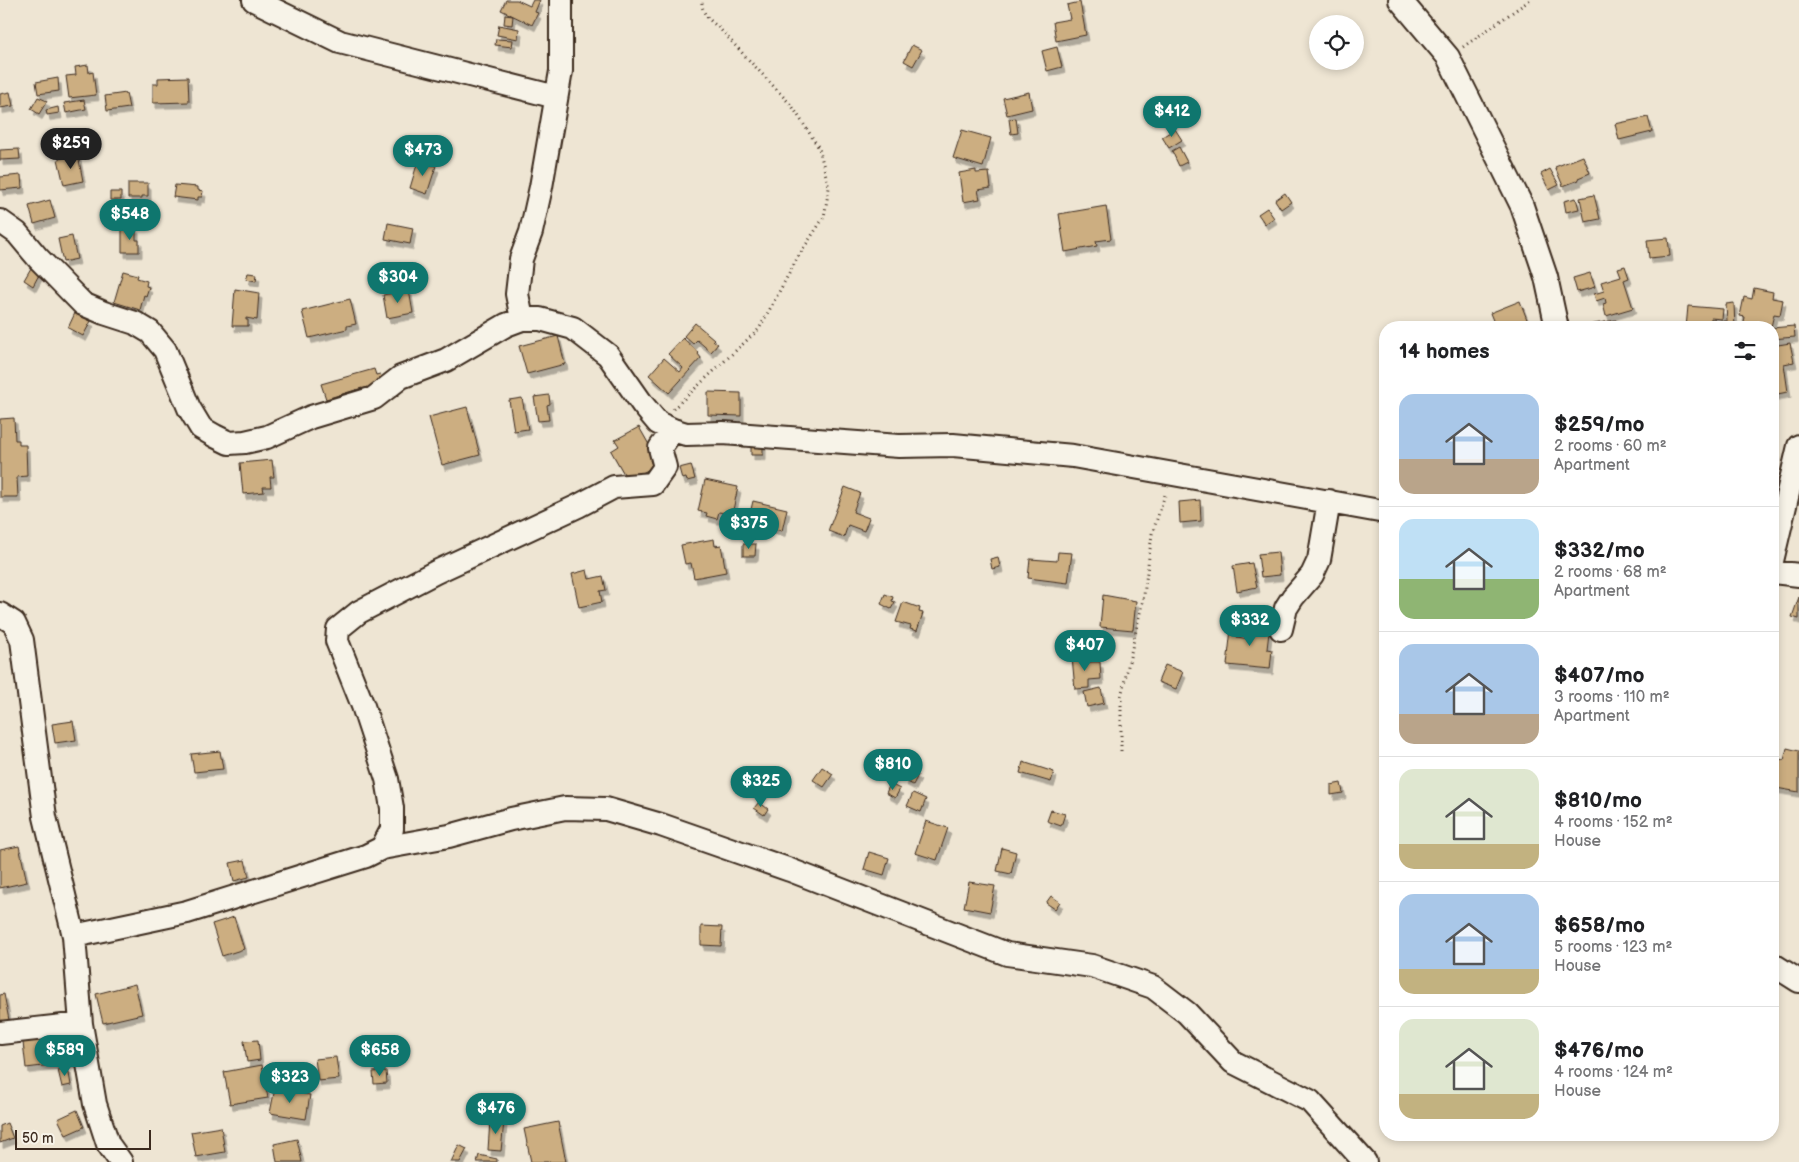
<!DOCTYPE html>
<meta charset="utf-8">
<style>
:root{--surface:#fff;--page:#f6f6f6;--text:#202124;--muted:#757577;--line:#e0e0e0;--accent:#0f766e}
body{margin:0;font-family:"Balsamiq Sans",sans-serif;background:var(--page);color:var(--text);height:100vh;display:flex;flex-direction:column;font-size:19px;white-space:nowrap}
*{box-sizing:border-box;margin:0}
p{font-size:16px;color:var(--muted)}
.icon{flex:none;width:28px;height:28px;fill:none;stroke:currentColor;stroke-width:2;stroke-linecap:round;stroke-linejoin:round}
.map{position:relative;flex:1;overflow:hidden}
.panel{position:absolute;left:1379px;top:321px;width:400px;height:820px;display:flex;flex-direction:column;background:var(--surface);border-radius:20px;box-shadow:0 2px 8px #0003}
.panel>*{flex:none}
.fabs{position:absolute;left:1309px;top:15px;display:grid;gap:10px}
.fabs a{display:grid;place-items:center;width:55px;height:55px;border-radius:50%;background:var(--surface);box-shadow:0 2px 8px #0003;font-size:25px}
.scale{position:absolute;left:15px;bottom:12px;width:136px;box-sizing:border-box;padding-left:5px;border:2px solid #3b2a1e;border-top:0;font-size:14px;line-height:18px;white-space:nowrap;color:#3b2a1e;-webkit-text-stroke:4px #f7f3e8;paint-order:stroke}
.price{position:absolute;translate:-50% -42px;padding:0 11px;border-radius:18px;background:var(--accent);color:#fff;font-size:16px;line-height:32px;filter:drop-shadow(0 1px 2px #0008)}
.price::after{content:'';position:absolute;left:50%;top:30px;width:15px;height:11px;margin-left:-8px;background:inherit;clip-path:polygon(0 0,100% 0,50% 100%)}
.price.current{background:#222;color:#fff}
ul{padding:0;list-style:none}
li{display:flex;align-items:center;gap:15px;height:125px;padding:0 20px}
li+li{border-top:1px solid var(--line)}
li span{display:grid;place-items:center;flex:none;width:140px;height:100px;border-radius:15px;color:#555}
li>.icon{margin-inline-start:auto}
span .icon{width:60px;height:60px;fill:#fffc;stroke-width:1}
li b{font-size:21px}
h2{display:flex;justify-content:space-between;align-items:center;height:60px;padding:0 20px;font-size:21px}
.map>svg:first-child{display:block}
.building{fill:#ccae81;stroke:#3b2a1e;filter:url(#shadow)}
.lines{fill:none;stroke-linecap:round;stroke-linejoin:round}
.minor-casing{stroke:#3b2a1e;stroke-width:26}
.path{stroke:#3b2a1e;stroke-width:3;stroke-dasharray:1 4;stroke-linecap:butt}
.minor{stroke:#f7f3e8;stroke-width:22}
</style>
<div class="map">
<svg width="1799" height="1162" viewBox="0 0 1799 1162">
<defs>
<filter id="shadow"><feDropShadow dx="3" dy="5.5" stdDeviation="0" flood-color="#0004"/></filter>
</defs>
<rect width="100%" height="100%" fill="#eee5d3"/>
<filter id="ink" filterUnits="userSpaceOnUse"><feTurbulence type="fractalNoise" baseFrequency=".02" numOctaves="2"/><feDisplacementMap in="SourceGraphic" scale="10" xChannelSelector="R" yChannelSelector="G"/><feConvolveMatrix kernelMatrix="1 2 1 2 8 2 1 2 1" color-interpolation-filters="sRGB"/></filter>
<g filter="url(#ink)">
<path class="building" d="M506,0h11l13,6 3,-6h7l-5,12 3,1 -6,12 -31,-15z
M1080,2l6,33 -30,6 -3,-19 17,-3 -3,-14z
M505,15l8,1 -1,9 -8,-1z
M499,25l20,4 -1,10 -21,-4z
M496,39l17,1 -1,7 -17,-2z
M912,45l10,5 -9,16 -9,-5z
M1057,47l5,20 -15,4 -5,-20z
M88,65l1,8 4,-1 3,23 -27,3 -3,-22 10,-1 -1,-8z
M188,77l1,25 -36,1v-19h5v-6z
M58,78l1,13 -21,3 -2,-12z
M10,92l3,14 -13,2v-14z
M1029,92l3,17 -25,6 -4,-17z
M126,93l3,15 -22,3 -2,-15z
M38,97l9,4 -8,13 -8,-5z
M84,100l2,9 -20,4 -2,-10z
M58,107l1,6 -12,2 -1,-5z
M1648,117l4,15 -33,8 -4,-16z
M1016,118l2,15 -7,1 -2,-15z
M1175,129l7,11 -13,8 -7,-11z
M962,130l29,8 -8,29 -30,-9z
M1179,147l8,15 -8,4 -7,-15z
M19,149l1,10 -20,1v-10z
M78,155l5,26 -19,4 -6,-26z
M1583,156l7,17 -12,5 1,2 -16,6 -8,-19z
M418,161l18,5 -9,28 -17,-6z
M1550,169l9,16 -10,5 -8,-16z
M976,170v3l13,-1 2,16 -13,2 2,9 -17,3 -4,-29z
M21,175l1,13 -22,2v-13z
M128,183h20v13h-6v2h-14z
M175,185l23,2v3l5,1 -1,6h-4v3l-25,-3z
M110,192h11v8h-11z
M1285,193l6,9 -10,7 -6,-9z
M1594,195l6,24 -15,3 -5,-24z
M1576,198l3,11 -13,3 -2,-11z
M50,200l5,18 -21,6 -5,-18z
M121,203h31v10h-31z
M1106,206l5,33 -15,2 1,5 -32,6 -6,-38z
M1267,208l7,10 -9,6 -7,-10z
M134,214h10v6l-10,1z
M388,223l25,5 -3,16 -25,-5z
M122,228h14v12h3v12h-17z
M72,236l5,23 -14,3 -5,-23z
M1668,238l2,18 -21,2 -2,-18z
M1625,266l4,12 -5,2 9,28 -27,8 -3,-12 3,-1 -1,-5 -9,3 -2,-7 10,-3 -3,-9 20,-6 -3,-8z
M31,268l9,5 -7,13 -9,-6z
M123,271l15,4 -1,3 10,3 -1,5 3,1 -3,9 -2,-1 -4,15 -26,-8z
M248,273l9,1 -1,7 -10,-2z
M1590,273l5,14 -18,5 -4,-14z
M1754,288l19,4 -1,6 11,2 -3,15 -6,-1 -3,13 -28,1 2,-11 -5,-1 4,-19 8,2z
M235,289l24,4 -2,27 -11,-2v2h2v6h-16z
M409,290l4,23 -26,5 -4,-23z
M350,299l6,25 -9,2v3l-38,9 -7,-27z
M1520,301l8,21 -13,6h-19l-6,-15z
M1734,303l1,25h-15v-7h7l-1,-17z
M1688,306l35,3 -1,10 -11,-1v10h-25z
M75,313l16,8 -8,15 -15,-8z
M1616,320l2,8h-35v-2z
M695,323l19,16 -1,1 5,4 -7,8 -14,-12 -4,4 -9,-8z
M1794,326l1,11 -23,2v-11z
M558,336l7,28 -38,10 -8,-28z
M683,338l16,15 -1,1 3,4 -32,35 -20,-18 15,-17 16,14 3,-4 -15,-14z
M1790,343l4,19 -10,2 4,28 -16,3v-49z
M374,369l2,6 4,-1 3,10 -20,6 -1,-2 -36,11 -5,-15z
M708,392l33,1v23l-33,-1z
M549,395l1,9 -3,1 2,15 -11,1 -4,-24z
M522,398l6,31 -14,2 -5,-31z
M467,407l13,48 -38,10 -13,-48z
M14,418l1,22h4v5h7l1,31 -10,1 1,20h-18v-78z
M639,427l17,30 -6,3 3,7 -25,14 -17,-30 8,-5 -4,-6z
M751,441h12v14h-12z
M272,460l2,17h-4l1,10h-8l1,5 -21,2 -3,-31z
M691,465l4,14 -8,2 -1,-3 -4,1 -3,-11z
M705,480l33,7 -6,28 -13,-3 -2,7 -11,-3 1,-3 -9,-2z
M845,487l15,6 -7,19 16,6 -5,13 -16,-6 -4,12 -16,-6z
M1200,500l1,21 -21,2 -1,-21z
M753,501l34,8 -5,22 -34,-9z
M714,539l1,7 6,-1 5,27 -32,6 -3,-15 -6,1 -4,-19z
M743,544h13l-1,12h-12z
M1058,552l14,1 -4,30 -40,-5 2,-19 27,2z
M1278,552l2,23 -19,2 -3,-23z
M998,557l2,10 -8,2 -2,-10z
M1252,563l5,24 -20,4 -4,-25z
M587,570l2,9 14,-3 3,14 -6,1 2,11 -23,5 -7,-33z
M885,594l8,3 -1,4 3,1 -4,7 -10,-5z
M1103,595l33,6 -3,29 -33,-3z
M1799,597v22l-7,-2z
M903,602l17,6 -1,4 4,1 -6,18 -7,-2 1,-3 -15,-4z
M1269,608l1,9 -8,1 -1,-9z
M1232,620h7l-2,17 13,2 2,-17 18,2 -3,25 5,1 -2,19 -43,-4z
M1087,656l1,6h12l1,17 -12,1v8l-14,1 -3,-32z
M1165,665l18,7 -7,17 -18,-7z
M1101,688l3,15 -17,4 -3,-15z
M73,721l3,19 -21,3 -3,-19z
M1787,748l12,3v41l-23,-4 3,-17 -7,-1v-12l12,2z
M220,751l3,18 -29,3 -3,-18z
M1023,762l31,10 -3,10 -31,-9z
M822,767l11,7 -9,13 -11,-7z
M909,770l9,5 -5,10 -9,-5z
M1341,783l2,10 -12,2v-10z
M890,784l10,5 -5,9 -9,-5z
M913,793l13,6 -5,13 -14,-6z
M759,802l9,7 -4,6 -10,-7z
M1051,810l14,4 -4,12 -14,-5z
M926,821l22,7 -11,32 -22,-7z
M19,846l8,36 -27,6v-38z
M1002,848l14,4 -5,22 -14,-3z
M869,852l20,6 -5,17 -20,-6z
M245,860l4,17 -15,4 -4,-18z
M969,882l26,4 -5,26 -26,-5z
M1051,896l9,6 -5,7 -9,-6z
M234,917l10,32 -22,7 -10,-32z
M701,926l21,1 -1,19 -20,-1z
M135,984l7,30 -39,9 -7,-29z
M4,994l5,26 -9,2v-27z
M72,1029l4,33 -50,6 -4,-34z
M258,1040l2,20 -13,2 -3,-21z
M336,1057l3,22 -21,2 -3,-22z
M262,1065l6,33 -38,6 -6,-32z
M68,1068l3,17 -9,2 -4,-17z
M386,1071l1,12 -13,1 -1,-12z
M275,1088l35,7 -4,24 -36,-6z
M77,1110l7,17 -18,8 -8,-16z
M490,1120l14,1 -3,30 -13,-1z
M558,1122l8,40h-35l-7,-33z
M7,1123l6,15 -13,5v-17z
M221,1127l4,25 -29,5 -5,-25z
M297,1139l5,23h-25l-3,-18z
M459,1145l8,4 -7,13h-9z
M479,1155l18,4v3h-20z"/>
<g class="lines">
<defs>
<path id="minor" d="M254,0l86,42 216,55
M1400,0l48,57 74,149 24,71 11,51
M0,221l17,12 21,25 45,46 21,9 31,10 15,9 15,18 24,58 12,20 14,8 14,7 16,-1 22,-5 44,-20 63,-19 27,-21 45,-17 60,-35 16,-6h18l33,9 35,27 35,50 15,18 15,7 13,4 37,-1 176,13 54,-1 120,11 312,56
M522,319l-5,-25 4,-35 10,-27 10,-45 20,-116v-71
M1772,561l27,-115
M1772,572l27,3
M0,614l14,9 8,17 23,177 29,119 7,88 14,80 13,40 13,18
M1281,629l5,-21 7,-11 19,-22 7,-15 10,-59
M382,848l67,-12 62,-17 54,-11 41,1 55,16 129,45 217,84 85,12 61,21 34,26 46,49 77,39 55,61
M74,936l113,-24 179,-56 16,-8 10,-19v-21l-5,-29 -24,-73 -26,-65 1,-12 21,-17 77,-40 142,-66 36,-19 39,-3 12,-17 -5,-19 13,-18
M1772,964l27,17
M0,1033l81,-9"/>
</defs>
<use href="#minor" class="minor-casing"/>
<path class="path" d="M1463,47l67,-47
M673,409l86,-80 39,-72 26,-40 5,-29 -10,-40 -27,-42 -74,-79c-9,-7 -17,-14 -16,-27
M1121,751v-54l23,-102 8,-61 14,-42"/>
<use href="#minor" class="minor"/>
</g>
</g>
</svg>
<div class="fabs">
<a><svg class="icon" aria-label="locate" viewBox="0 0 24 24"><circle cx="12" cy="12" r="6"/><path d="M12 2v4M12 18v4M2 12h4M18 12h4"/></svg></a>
</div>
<div class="scale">50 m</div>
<b class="price" style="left:1172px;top:138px">$412</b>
<b class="price current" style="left:71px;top:170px">$259</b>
<b class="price" style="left:423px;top:177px">$473</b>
<b class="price" style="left:130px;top:241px">$548</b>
<b class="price" style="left:398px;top:304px">$304</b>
<b class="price" style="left:749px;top:550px">$375</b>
<b class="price" style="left:1250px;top:647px">$332</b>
<b class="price" style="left:1085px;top:672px">$407</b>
<b class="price" style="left:893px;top:791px">$810</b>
<b class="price" style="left:761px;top:808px">$325</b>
<b class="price" style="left:65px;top:1077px">$589</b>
<b class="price" style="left:380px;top:1077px">$658</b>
<b class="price" style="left:290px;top:1104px">$323</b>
<b class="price" style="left:496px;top:1135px">$476</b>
<section class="panel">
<h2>14 homes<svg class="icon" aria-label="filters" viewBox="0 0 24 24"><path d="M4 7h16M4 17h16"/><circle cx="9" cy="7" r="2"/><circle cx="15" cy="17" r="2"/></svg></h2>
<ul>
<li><span style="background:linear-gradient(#a9c7e8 65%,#b9a48a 0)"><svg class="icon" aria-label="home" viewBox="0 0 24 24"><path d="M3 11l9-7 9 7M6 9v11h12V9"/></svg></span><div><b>$259/mo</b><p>2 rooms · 60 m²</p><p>Apartment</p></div></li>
<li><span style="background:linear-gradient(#bfe0f5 60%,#8fb573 0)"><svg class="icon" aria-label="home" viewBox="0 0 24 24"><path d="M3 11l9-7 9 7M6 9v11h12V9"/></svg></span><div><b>$332/mo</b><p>2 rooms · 68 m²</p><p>Apartment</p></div></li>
<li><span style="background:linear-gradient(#a9c7e8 70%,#b9a48a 0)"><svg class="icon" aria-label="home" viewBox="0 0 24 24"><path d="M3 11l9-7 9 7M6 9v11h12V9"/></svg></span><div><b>$407/mo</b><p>3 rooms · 110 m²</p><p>Apartment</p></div></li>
<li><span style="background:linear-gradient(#dfe7d0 75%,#c2b280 0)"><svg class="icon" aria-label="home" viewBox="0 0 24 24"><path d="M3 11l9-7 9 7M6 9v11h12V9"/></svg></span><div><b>$810/mo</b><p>4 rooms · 152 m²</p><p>House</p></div></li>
<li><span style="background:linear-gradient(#a9c7e8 75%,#c2b280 0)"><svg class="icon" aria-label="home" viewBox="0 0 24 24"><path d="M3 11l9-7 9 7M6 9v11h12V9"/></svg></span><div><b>$658/mo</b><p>5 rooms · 123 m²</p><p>House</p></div></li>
<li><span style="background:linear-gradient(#dfe7d0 75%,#c2b280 0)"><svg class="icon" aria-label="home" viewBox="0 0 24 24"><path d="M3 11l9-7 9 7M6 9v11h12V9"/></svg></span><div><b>$476/mo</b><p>4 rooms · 124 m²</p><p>House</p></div></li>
</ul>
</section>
</div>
